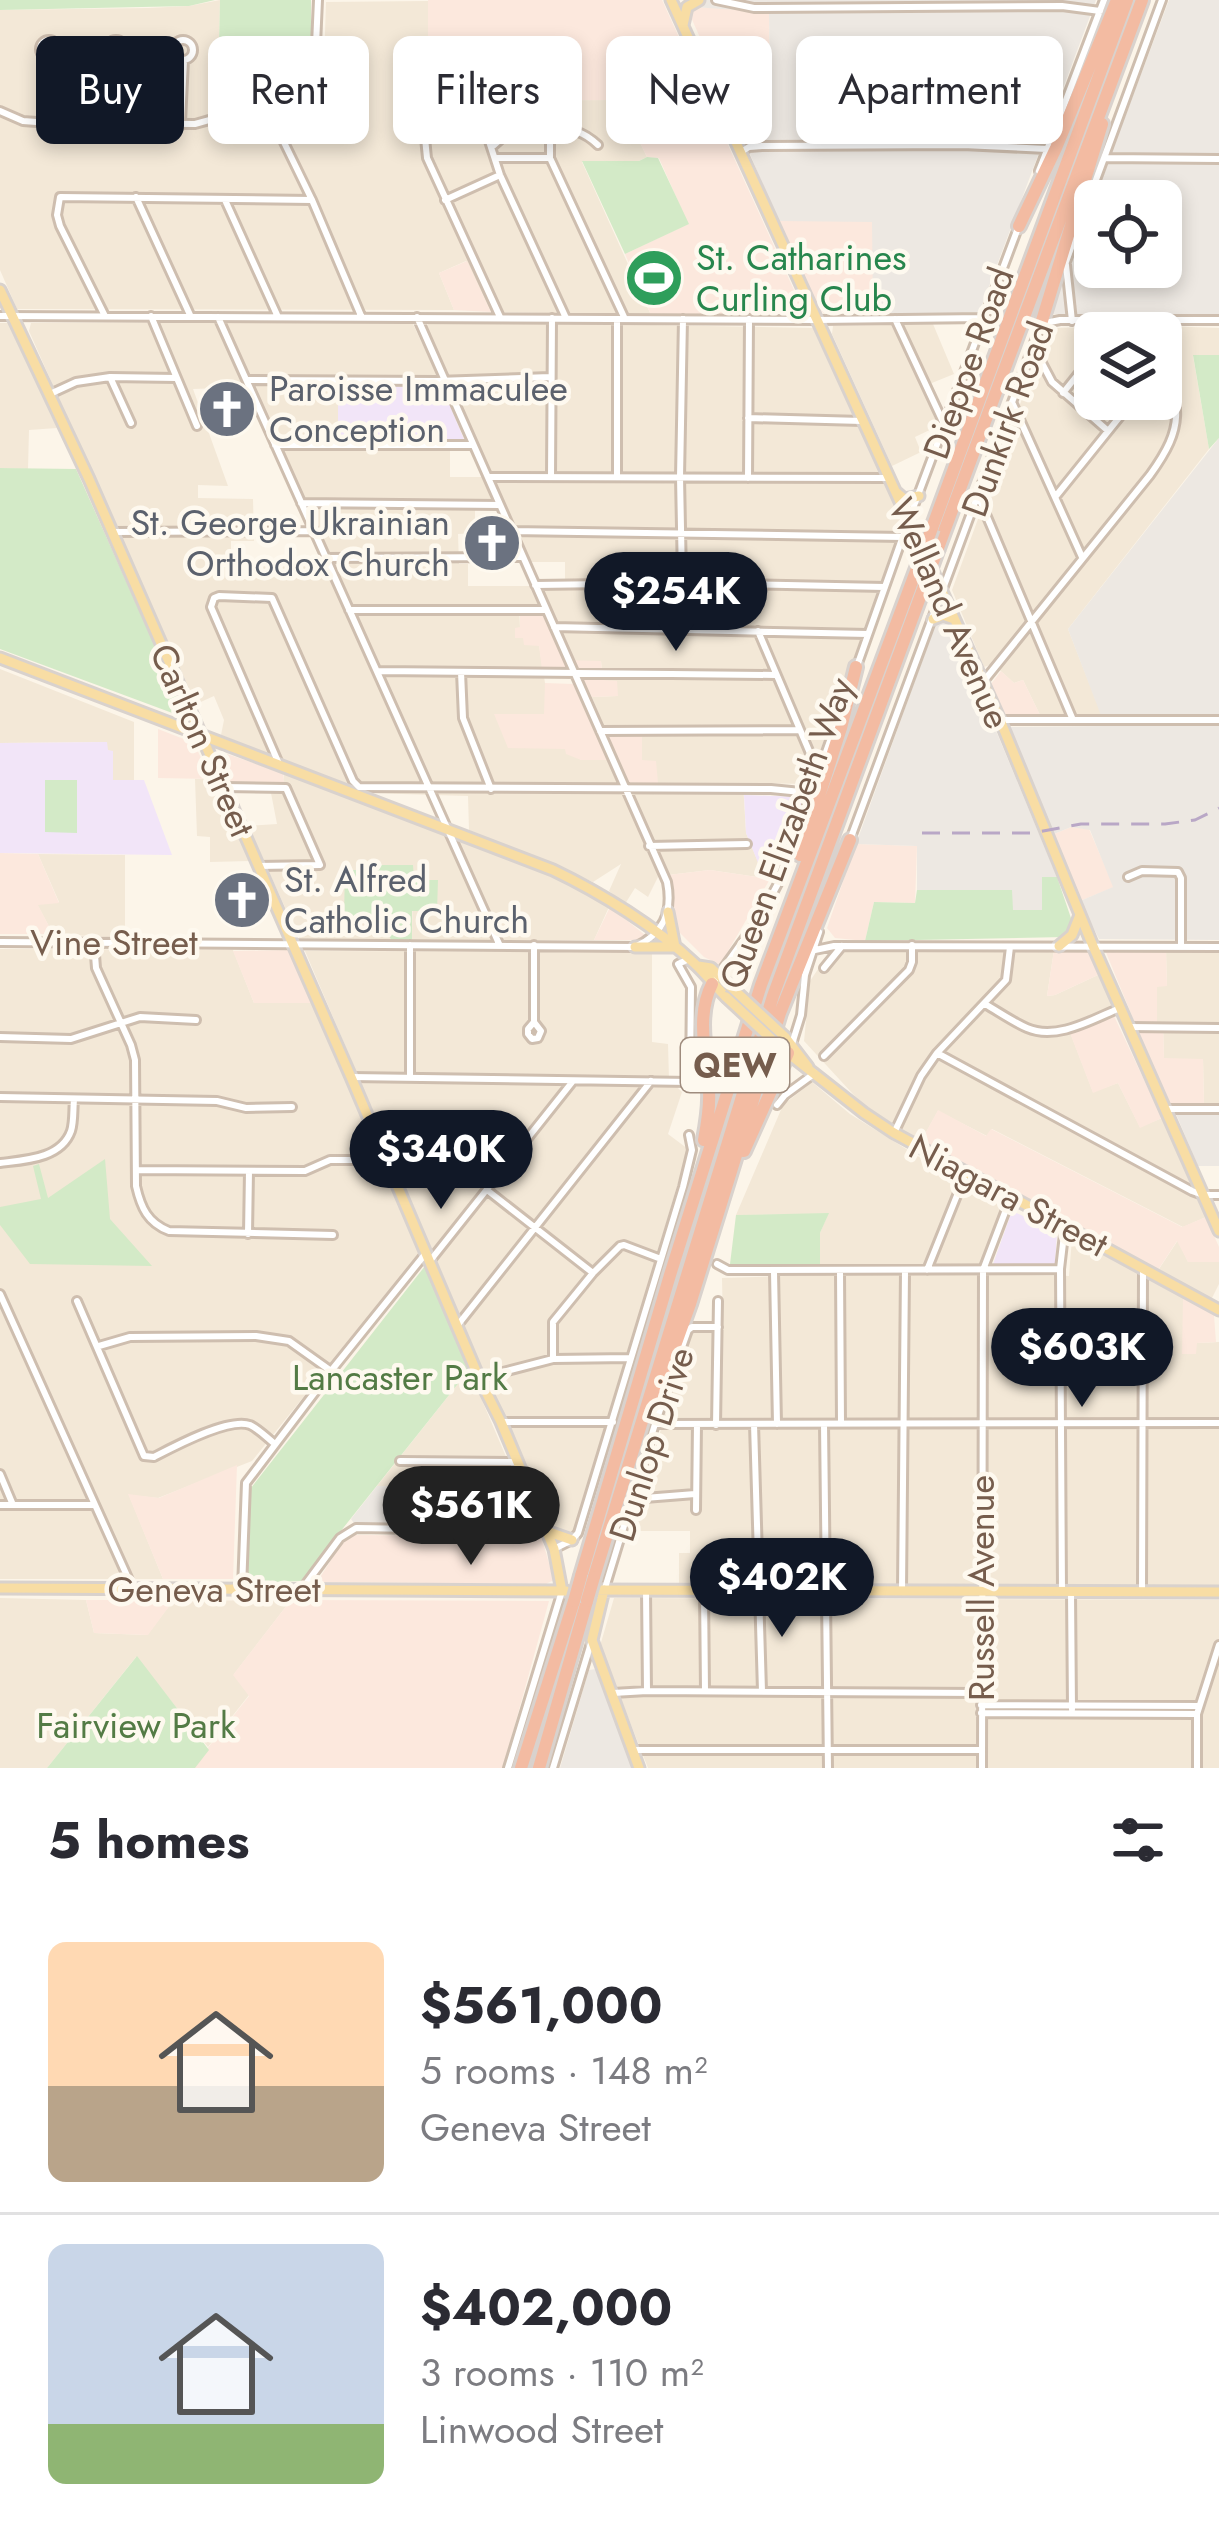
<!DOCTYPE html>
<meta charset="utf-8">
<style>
:root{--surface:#fff;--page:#f7f7f7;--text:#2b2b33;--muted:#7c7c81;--line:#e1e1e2;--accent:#111827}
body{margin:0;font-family:Jost,sans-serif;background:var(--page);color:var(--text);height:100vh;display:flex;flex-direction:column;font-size:45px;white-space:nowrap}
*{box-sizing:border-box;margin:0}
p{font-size:39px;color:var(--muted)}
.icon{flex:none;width:66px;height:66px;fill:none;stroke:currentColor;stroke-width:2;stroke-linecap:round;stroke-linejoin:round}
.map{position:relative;height:1768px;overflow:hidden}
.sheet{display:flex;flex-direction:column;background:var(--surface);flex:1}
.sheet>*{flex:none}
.banner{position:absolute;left:36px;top:36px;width:1149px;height:108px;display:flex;gap:24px}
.controls{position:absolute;left:1074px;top:180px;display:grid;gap:24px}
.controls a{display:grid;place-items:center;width:108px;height:108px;border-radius:18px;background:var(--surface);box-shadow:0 6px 18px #0003;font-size:60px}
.price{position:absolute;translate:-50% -102px;padding:0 27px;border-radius:42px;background:var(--accent);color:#fff;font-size:39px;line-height:78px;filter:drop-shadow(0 3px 6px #0008)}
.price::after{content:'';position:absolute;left:50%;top:72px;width:36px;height:27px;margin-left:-18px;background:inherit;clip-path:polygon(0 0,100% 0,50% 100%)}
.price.current{background:#222;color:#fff}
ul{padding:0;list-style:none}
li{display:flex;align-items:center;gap:36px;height:300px;padding:0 48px}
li+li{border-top:3px solid var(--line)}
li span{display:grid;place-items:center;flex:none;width:336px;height:240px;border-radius:18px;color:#555}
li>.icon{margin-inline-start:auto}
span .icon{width:144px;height:144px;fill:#fffc;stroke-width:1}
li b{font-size:51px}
h2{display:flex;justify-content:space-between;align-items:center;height:144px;padding:0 48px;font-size:51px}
.pill{padding:0 42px;border-radius:18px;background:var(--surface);box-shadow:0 6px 18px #0003;font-size:42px;line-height:108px}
.pill.current{background:var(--accent);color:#fff}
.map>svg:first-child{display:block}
.residential{fill:#f3e8d7;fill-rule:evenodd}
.commercial{fill:#fce8dd}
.industrial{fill:#ede8e2;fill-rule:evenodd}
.education{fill:#f2e5f8}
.green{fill:#d3eac7}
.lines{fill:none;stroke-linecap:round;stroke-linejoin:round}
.minor-casing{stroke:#cebeaf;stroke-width:12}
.major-casing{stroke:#d9d2cd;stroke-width:15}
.highway-casing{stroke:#d9d2cd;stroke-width:18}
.minor{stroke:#fff;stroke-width:6}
.major{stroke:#f8dda4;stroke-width:9}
.highway{stroke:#f3bba2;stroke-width:12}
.rail{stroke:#b9a7c6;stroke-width:3;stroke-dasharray:18 12;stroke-linecap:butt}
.major-bridge-casing{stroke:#d9d2cd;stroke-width:15;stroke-linecap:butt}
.highway-bridge-casing{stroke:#d9d2cd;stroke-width:18;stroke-linecap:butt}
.major-bridge{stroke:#f8dda4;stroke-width:9}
.highway-bridge{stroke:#f3bba2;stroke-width:12}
.labels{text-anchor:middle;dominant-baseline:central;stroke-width:9;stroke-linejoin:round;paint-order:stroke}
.shield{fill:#fef9ef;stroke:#9f8c7e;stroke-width:3}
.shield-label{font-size:33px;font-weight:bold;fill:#765d4d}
.leisure-label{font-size:36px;fill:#27864d;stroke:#fef9ef;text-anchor:start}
.street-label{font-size:36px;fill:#765d4d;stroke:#fef9ef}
.worship-label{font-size:36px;fill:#5b616d;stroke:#fef9ef;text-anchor:start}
.park-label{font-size:36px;fill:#537b45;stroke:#fef9ef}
</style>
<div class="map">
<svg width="1219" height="1768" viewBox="0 0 1219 1768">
<rect width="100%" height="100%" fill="#fcf5e9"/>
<path class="residential" d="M220,0l-2,82 11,-4 16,36 18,-8 -16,-35 24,-12 19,36 14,-6 20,-24 2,-63 102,-1v100l191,-1 28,57 -8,4 -57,1 69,153 -160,-3 -25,-51 -27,12 15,37 -437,-1 -17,-39v-260l148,-2 41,-2z
M429,321l384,7 90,195 -95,261 -65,-1 3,50 15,36 9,10 -60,-9 -42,5 -41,-92h31l-16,-22 -36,-28 -14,-36 25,-1 -14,-15 -2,-20h-26l-34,-72 24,-1v-26h-36l-102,-236z
M412,322l26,55 -100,-1v74l112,-1v28h32l12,24 -19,-1v33l-17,1 1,30h9v22h61l10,20 -20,1 1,21 -4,10h8l15,7 6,38v31l-50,1 71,34 15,11h26l52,115 -11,22 -13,-9 -10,16 -16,-13 12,-27 -28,18 -124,-52 -1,-34 -100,-3 -147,-58 3,-15 -10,-24 -20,9 -165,-374 2,-8zM252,387l78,169 -12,10h-87v-25h23l-1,-42 -55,-1v-13l30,1 -35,-97z
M0,323h8l49,105 -28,2 -1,39 -28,-1z
M933,324l21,50 -32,13 16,39 -23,11 6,15 -29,14 -60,-132 1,-8z
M1162,326l57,2v27l-26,1 16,93 -141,180 34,87 -62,-1 -17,-35 -9,3 -21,-19 -9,3 -32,-77 96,-262zM1095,333h66v66h-66z
M0,669l134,53v58h-21v-28l-6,-2v-8l-107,1z
M284,773l297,115 28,19 -15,33h-182l1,-74 -31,51 9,23h-91l-52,-114 29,-2 -6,-31 -12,-8h24z
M195,779h16l39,82 -40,1v-25l-13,-1z
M38,854l87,1v83l-72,-4 -16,-30 22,-2z
M0,949l233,1 21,53h60l106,249 -168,209 -94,37 -29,-3 34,84h-163z
M831,950h223l-7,46 8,-1 43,-20 15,32 -45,20 25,65 25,-9 22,44 22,-9 44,99 -23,10 -191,-98 -5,7 -49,-25 -18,32 -57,-38 -59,-64 6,-60z
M1166,950l53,1v154h-15l-1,-46h-39l-1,-36h-6v-37l10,-1z
M305,951l347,1v90l16,2 1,35 13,13 -14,42 20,15 -114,385 -22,-1z
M812,1082l38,32 106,66 48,24 -23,70 88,2 3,-38 111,60v55l14,-10 22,-1v244l-540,-2v-31h11v-22h-60l61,-200 32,-1 -1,-52 98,-3v-42l8,-19 -92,1 47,-110z
M1178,1240l10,22h31v22l-8,16 -52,-31z
M469,1370l67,157 -28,1 -17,-41 -114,-1z
M0,1598l86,2 8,33 53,2 26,-34 118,-1 -57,74 15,21 -41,52 -72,-90 -89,111h-47z
M614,1598l605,2v168h-571l-48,-122z"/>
<path class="commercial" d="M428,0h234l142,312 -3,2 -150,1 -26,-61 63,-30 -29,-66 -12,-1 -28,-57 -191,1z
M693,7l76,4 1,83h-45l-35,-79z
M778,221h95v92h-49l-5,-3z
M467,261l24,51 -37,-2 -15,-37z
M542,614l22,46 37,1 2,19 14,1 1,15 -26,1 -13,-26 -37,-1 -3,-24 -15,-1 -1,-7h-8v-10l5,-1v-12z
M1001,671l13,12 9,-3 17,35h-37l-12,-31z
M545,683l28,1 22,49 47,2v25l14,1 2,22h-31l-10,-23h-36l-15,-6 -1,-5 -57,-1 -14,-34h50z
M158,729l36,14 17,36 -53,-1z
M224,753l59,20 1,12 -55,-1 -11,-24z
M1071,827l18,2 25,58 -34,14 -26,-67z
M856,844l61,2 -2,57 -41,-1 -9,39 -30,-3 -8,-10z
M0,853l38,1 21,49 -21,2 15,29h-53z
M710,870l60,9 -50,86 -16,-8 -30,-30 -1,-36 -5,-16z
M610,907l35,28v2l-9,3h-42z
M291,950l23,53h-60l-21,-52z
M1054,950h34l10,25 -43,20 -8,1z
M1105,950h61l1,36 -10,1v35l6,1 1,35 39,1 1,46 -35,1z
M1114,1016l48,102 -22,10 -22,-45 -25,10 -23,-60z
M938,1110l48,26 5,-7 191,98 24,-10 13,30v15h-31l-11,-21 -19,29 -238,-127z
M1183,1298l31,17 2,27 -19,1 -1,11h-14z
M237,1465l-4,114h-70l-35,-85 31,4z
M347,1535l194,1 13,44 -8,4 -229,-2z
M86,1600h48l39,1 -25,34 -54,-2z
M291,1600l258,1 -46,167h-311l57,-72 -16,-21z"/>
<path class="industrial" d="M687,0h409l-118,316 -105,-3 -1,-91 -94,-1 -53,-127 45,-1 -1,-81 -76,-5z
M1169,0h50v316l-168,-2zM1095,201h66v66h-66z
M1219,438v502l-120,-1 -19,-38 33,-14 -23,-57 -19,-3 -17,7 -44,-107 95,-1 -37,-97z
M937,620l14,3 106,254 -15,1v33l-30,-1 -1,-20h-94v-44l-61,-2z
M1176,1114l43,1v51h-21z
M377,1486l114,1 17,41 -152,-2 -5,-7z
M596,1669l37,99h-73l29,-98z"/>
<path class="education" d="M338,386l104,1 24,57h-128z
M107,742l1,8 5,1v29h31l28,75 -172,-2v-110z
M744,795l60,2 -34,82 -9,-9 -15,-37z
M1012,1211l45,21 -2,33 -62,-1z"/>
<path class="green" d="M0,0h215l-26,6 -189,4z
M220,0h91v61l-5,7 -24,12 -11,-21 -23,11 10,25 -18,8 -11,-25 -11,6z
M647,157l11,1 31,66 -64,30 -43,-93h57z
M1193,355h26v83l-10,11z
M0,468l76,1 96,215 9,25 -6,5 -175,-65z
M45,780h32v53l-32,-1z
M360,865h53l1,15h24l-1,31h-25v29h-21l-10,-23 -37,-1 1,-46h16z
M1042,877h15l16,47 -8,13 -200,4 9,-39 41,1 2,-13h95l1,20h29z
M105,1159l5,60 42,47 -122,-2 -30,-39v-18l41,-8 -8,-33 6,-2 9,34z
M829,1213l-9,20v33l-90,-2 6,-49z
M425,1266l44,104 -168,211 -53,2 -1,-90z
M137,1656l72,94 -14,18h-148z"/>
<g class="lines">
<defs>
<path id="minor" d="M716,0l38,8 308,-2 38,5
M40 49a9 9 0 1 1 18 0a9 9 0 1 1-18 0Z
M107 49a9 9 0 1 1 18 0a9 9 0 1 1-18 0Z
M173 50a10 10 0 1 1 20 0a10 10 0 1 1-20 0Z
M262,97l50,103 50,118
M0,111l23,10 27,2 145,1c37,-9 90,-34 120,-57l3,-67
M181,122l3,-62
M50,123l1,-65
M115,123l1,-64
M425,138l2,20 73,159
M598,145c-14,-13 -26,-18 -45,-12l-3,8v17l75,161
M493,146l9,-8 -1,-9 -10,-3 -6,3 15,46 66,143
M741,152l8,-5 13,-1 201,-1 84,4
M496,158h54
M1104,158l115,1
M1039,171l65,-171
M136,197l55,120
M225,200l53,117
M445,200l55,-25
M1066,265l6,56
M1064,267l98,-267
M0,316l818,4 166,-2
M105,316l-45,-90 -3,-11 3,-18 252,3
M151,316l46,110
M218,317l282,629
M895,319l49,105
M1045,323l15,-3h159
M1111,333l11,-13
M1033,346l19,36 55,48
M110,377l21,46
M248,380l189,1 113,-4
M1063,393l32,-40
M50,394l26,-12 34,-5 66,1
M1012,402l70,155
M748,418l114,3
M275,445h198
M488,477l401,1
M551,477l1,-159
M617,477v-158
M748,478l1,-159
M1056,496l78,-97
M979,498l94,222
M301,503l199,2
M511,531l392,6
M113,532l200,-1
M325,558l198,-1
M535,585l147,-2 203,4
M349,610h197
M554,627l314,7
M683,629l-3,-152 3,-158
M758,631l57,134 5,5
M857,666l52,-147 109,-291
M378,671l398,4
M461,672l2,46 28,71
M983,682l167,-207c36,-50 30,-67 11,-123
M1000,720h219
M600,731l199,-1
M279,764l-68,-157 3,-9 5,-2 53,2 81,183 6,6 412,2 40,4
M225,787l61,1 34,77 -62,1
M850,840l191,-516
M649,846l98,-2
M1128,877l14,-6 36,1 3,6v68
M0,942l635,5c28,-13 38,-34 32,-65l-250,-565
M94,942l2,26 35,77 4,15 1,126c5,22 12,37 33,45l164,4
M410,945v133
M534,945v77l-6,7v5l4,5 6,-1 3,-7 -7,-9
M815,950l19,-4 385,1
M824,968l18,-22
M712,984l48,-67 21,-39 55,-154
M985,1004c14,8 28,18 42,24 30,13 66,-9 93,-20
M1129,1027l90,1
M0,1037l71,2 69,-22 56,3
M792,1044l9,-29 4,-40 14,-43
M937,1053l255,138 11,4h16
M824,1056l85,-86 3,-8v-17
M351,1077l339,5 1,-95 -13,-23 11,-5
M0,1097l217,4 29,7 46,-1
M777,1105l8,-10 30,-22
M1165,1109h54
M894,1133l27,-57 16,-23 69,-73 4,-33
M0,1163c24,-3 61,-4 71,-32 3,-9 2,-22 3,-31
M136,1170l169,1 25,-11h55
M487,1190l106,83
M248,1234l1,-63
M430,1261l143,-180
M717,1264l11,6 332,-1
M927,1270l39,-97
M840,1271l1,152
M774,1272l3,152
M0,1294l133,295
M77,1301l67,155 10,1c19,-10 75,-40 96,-32 9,4 18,14 25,19
M457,1326l194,-245
M99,1346l31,-9 126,-1 33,5 42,30
M553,1359v-37l40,-49 27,-27 4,-1 37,14
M480,1378l73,-19 77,-1
M503,1422h110
M655,1424l564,-1
M754,1424l8,267
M824,1424l4,344
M716,1425l2,-124
M400,1461l117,1
M0,1474l13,31
M632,1499l63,-5
M0,1505h94
M696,1510l1,-86
M554,1549l18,-9 6,-7 105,-346 9,-37 -3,-15
M605,1588l50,-164 33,-94 4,-3h26
M242,1589l4,-106 85,-112 95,-118
M302,1589l38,-51 16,-10 190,3
M646,1590l1,101
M704,1590l1,101
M902,1590l3,-319
M1142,1591l1,-320
M1062,1592l-2,-323 5,-43
M1071,1592l1,117
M613,1693l34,-2 334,2
M981,1705l218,1
M981,1713l216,1
M632,1750h350
M508,1768l54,-177
M553,1768l38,-125
M982,1768l1,-498 24,-63 7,-8
M1197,1768v-54l22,-69"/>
<path id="major" d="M671,0l252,552
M683,25l4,-18 12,-7
M0,290l89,189 262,598 128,301 22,44 53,127 8,42
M897,493l7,6 15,-3
M931,567l69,153 93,226 126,285
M933,619l10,-4 11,4
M0,658l553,212c48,23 103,57 141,93 11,10 21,23 32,34
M668,912l7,35
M1059,946l13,-11 8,-20
M635,947h40
M698,966l13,2 19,18
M785,1037l23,30
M784,1050l80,63 30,20 325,177
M546,1531l26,9
M0,1588l566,3
M588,1590l631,2
M604,1590l-12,50 47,128"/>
<path id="highway" d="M1019,226l37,-78 61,-148
M1041,324l61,-200
M932,528l195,-528
M938,548l204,-548
M800,855l41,-127 15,-61
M704,1140c3,-16 6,-32 5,-49 -2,-35 -14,-74 3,-107
M744,1151l44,-98
M658,1393l32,-89 90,-291 70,-173
M581,1576l89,-301 91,-290 158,-422
M594,1577l179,-581 153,-415
M521,1768l53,-167
M539,1768l48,-167"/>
</defs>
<use href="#minor" class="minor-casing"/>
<use href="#major" class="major-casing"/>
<use href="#highway" class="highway-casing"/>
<use href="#minor" class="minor"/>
<use href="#major" class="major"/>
<use href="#highway" class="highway"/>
<path class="rail" d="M922,833h111l48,-9h84l30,-4 24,-12"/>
<defs>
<path id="major-bridge" d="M730,986l55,51
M726,997l54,50"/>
<path id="highway-bridge" d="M919,563l13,-35
M926,581l12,-33
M574,1601l7,-25
M587,1601l7,-24"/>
</defs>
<use href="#major-bridge" class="major-bridge-casing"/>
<use href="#highway-bridge" class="highway-bridge-casing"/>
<use href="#major-bridge" class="major-bridge"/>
<use href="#highway-bridge" class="highway-bridge"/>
</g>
<defs>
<symbol id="stadium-disc" viewBox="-11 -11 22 22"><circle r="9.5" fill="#2e9e5b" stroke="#fef9ef"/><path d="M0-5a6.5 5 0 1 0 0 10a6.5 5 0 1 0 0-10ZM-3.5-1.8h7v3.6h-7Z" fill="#fff"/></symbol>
<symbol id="church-disc" viewBox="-11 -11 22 22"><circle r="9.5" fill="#6b7280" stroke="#fef9ef"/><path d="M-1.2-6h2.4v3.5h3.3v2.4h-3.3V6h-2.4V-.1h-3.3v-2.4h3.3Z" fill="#fff"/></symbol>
</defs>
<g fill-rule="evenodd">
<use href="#stadium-disc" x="621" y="245" width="66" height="66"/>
<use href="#church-disc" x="194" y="376" width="66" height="66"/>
<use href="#church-disc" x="459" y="510" width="66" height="66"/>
<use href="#church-disc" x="209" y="867" width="66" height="66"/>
</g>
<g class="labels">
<rect class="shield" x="681" y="1038" width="108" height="54" rx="9"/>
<g class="shield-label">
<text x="735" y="1065">QEW</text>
</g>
<g class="leisure-label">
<text x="696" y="257">St. Catharines<tspan x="696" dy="41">Curling Club</tspan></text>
</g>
<g class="street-label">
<text transform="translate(968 363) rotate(-70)">Dieppe Road</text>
<text transform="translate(1007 419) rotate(-70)">Dunkirk Road</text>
<text transform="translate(950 613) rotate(66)">Welland Avenue</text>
<text transform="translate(203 740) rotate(66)">Carlton Street</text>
<text transform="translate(786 833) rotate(-70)">Queen Elizabeth Way</text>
<text x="114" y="942">Vine Street</text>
<text transform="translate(1009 1195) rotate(28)">Niagara Street</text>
<text transform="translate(651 1444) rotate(-72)">Dunlop Drive</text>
<text transform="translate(981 1588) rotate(-90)">Russell Avenue</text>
<text x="214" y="1589">Geneva Street</text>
</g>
<g class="worship-label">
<text x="269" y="388">Paroisse Immaculee<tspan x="269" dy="41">Conception</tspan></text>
<text x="450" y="522" text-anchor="end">St. George Ukrainian<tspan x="450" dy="41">Orthodox Church</tspan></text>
<text x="284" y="879">St. Alfred<tspan x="284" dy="41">Catholic Church</tspan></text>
</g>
<g class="park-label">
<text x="400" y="1377">Lancaster Park</text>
<text x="136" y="1725">Fairview Park</text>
</g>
</g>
</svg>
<div class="controls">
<a><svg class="icon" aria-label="locate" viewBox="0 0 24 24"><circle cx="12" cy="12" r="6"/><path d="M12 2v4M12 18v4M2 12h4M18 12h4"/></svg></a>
<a><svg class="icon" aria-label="layers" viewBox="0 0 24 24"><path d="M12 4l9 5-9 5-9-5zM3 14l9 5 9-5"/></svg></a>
</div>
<b class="price" style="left:676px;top:654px">$254K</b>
<b class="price" style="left:441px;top:1212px">$340K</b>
<b class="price" style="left:1082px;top:1410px">$603K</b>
<b class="price current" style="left:471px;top:1568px">$561K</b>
<b class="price" style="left:782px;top:1640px">$402K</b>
<div class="banner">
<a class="pill current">Buy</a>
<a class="pill">Rent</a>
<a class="pill">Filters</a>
<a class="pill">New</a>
<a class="pill">Apartment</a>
</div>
</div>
<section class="sheet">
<h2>5 homes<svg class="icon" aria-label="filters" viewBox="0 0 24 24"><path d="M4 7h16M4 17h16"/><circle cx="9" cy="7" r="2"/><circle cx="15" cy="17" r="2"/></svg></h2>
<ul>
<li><span style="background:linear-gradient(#ffd9b3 60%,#b9a48a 0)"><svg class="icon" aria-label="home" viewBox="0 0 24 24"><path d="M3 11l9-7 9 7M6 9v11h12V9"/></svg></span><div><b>$561,000</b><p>5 rooms · 148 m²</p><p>Geneva Street</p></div></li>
<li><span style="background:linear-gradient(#c9d6e8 75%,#8fb573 0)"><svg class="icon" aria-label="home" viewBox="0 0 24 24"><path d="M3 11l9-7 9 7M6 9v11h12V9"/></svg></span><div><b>$402,000</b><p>3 rooms · 110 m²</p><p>Linwood Street</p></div></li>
</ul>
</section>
